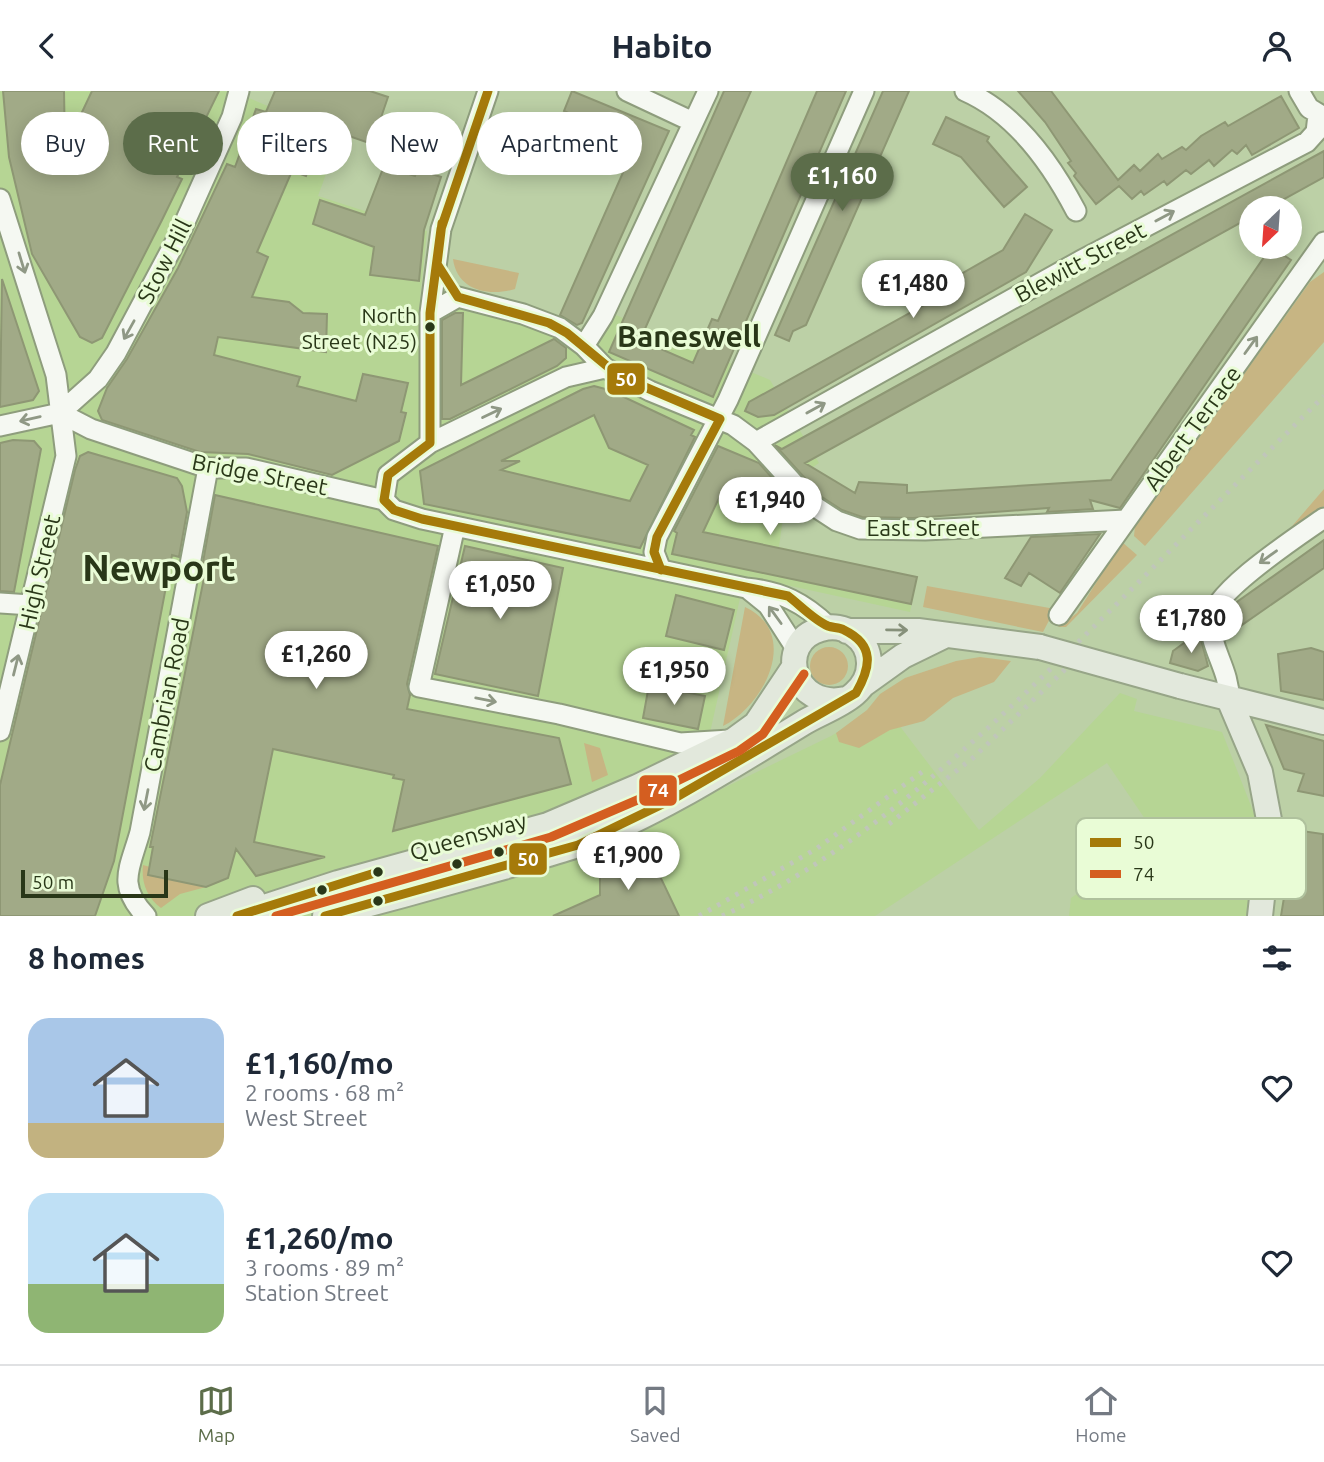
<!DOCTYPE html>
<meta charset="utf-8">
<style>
:root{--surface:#fff;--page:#f2f2f3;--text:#1f2937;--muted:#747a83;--line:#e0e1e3;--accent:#5c6d4a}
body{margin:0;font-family:Ubuntu,sans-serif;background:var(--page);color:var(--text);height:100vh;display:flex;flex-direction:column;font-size:26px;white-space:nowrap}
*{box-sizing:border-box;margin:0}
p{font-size:23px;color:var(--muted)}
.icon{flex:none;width:38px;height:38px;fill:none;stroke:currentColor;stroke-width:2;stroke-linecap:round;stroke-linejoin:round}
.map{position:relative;height:825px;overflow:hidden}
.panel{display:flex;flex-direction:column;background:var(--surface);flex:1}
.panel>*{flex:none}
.hud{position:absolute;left:21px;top:21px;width:700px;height:63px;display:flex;gap:14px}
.needle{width:46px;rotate:205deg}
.controls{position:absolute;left:1239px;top:105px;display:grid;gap:14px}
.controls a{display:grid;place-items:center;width:63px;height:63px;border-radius:50%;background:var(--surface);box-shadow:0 4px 18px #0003;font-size:35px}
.scale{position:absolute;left:21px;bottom:18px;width:147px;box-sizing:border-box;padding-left:7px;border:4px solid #293718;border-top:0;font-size:19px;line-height:24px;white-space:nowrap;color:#293718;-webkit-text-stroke:5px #e9fcd6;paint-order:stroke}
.price{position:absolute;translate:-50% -60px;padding:0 16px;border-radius:24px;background:#fff;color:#222;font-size:23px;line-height:46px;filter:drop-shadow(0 2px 4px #0008)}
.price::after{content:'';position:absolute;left:50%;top:42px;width:21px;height:16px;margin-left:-10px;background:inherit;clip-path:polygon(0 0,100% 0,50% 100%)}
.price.active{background:var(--accent);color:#fff}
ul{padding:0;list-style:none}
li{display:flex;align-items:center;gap:21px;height:175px;padding:0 28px}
li span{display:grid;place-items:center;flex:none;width:196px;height:140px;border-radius:21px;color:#555}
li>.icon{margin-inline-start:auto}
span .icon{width:84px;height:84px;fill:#fffc;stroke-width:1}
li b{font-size:30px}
h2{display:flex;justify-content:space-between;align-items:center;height:84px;padding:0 28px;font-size:30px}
.tag{padding:0 24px;border-radius:32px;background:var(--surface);box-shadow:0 4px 18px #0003;font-size:24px;line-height:63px}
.tag.active{background:var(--accent);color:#fff}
header{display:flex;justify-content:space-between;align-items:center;height:91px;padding:0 28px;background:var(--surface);font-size:32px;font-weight:700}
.menu{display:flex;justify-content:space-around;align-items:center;height:98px;border-top:2px solid var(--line);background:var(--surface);font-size:19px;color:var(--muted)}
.menu a{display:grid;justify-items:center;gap:4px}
.menu .active{color:var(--accent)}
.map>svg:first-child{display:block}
.built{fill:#b6d594}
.green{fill:#c7b583}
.building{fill:#a1aa87;stroke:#8e9774;stroke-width:2;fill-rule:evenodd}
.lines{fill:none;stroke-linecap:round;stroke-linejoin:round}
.minor-casing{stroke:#8e9d7d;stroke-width:23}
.major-casing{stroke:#97a588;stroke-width:28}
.minor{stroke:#f5f8f2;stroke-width:19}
.major{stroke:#e2e8dc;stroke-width:24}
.rail{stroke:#c0c6ba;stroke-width:5;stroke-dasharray:3.5 7;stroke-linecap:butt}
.major-bridge-casing{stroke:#97a588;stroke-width:28;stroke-linecap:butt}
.major-bridge{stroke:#e2e8dc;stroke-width:24}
.bus-1-casing{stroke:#e9fcd6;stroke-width:14}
.bus-2-casing{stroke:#e9fcd6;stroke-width:14}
.bus-1{stroke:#a57a0a;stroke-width:9}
.bus-2{stroke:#d45e20;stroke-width:9}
.oneway{stroke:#8f9885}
.oneway2{stroke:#86907a}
.bus-dot{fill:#293718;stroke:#e9fcd6;stroke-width:2.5}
.labels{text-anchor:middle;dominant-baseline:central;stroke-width:6;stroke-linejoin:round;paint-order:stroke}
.bus-label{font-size:21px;fill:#293718;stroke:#e9fcd6;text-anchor:end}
.street-label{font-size:23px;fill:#293718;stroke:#e9fcd6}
.district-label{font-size:30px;font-weight:bold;fill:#293718;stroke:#e9fcd6}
.town-label{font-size:37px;font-weight:bold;fill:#293718;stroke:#e9fcd6}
.key{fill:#e9fcd6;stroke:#afc19d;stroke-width:2}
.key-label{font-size:19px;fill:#293718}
.line-badge{stroke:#e9fcd6;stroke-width:2.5}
.badge-label{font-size:19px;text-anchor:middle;font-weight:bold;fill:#fff}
</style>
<header><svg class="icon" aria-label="back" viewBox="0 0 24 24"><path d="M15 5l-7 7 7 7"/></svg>Habito<svg class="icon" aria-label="person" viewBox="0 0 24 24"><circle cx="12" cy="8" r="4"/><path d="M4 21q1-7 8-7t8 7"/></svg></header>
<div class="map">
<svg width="1324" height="825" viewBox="0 0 1324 825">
<rect width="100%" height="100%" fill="#bcd0a6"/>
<path class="built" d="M0,0h232l108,45 -22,60 109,35 -7,68 106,24 32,11 26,25 32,-44 154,65 49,83 -35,24 2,8 -7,52 138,30 -7,35 -165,-36 -36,161 -62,37 21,41 163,-79 48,-28 10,4 90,118 61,-52 80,-85 17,6 -3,12 88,21 33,84 1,56 -8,44h-179l2,-18 87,-60 -51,-75 -232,153h-875z"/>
<path class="green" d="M453,168l66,14 -4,16c-27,8 -58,1 -62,-30z
M1324,181v70l-179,204 -11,-10 1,-10 175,-244z
M1324,398v17l-37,26z
M1122,451l15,13 -71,72h-8l19,-14z
M927,495l128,23 -12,23 -120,-25z
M745,516c56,26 20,98 -22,119z
M810 575a19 19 0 1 1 38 0a19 19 0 1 1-38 0Z
M980,566l31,4 -17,21 -41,16 -29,23 -34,9 -31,18 -20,-6 -3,-9 31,-23 13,-16 25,-16 51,-17z
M584,652l16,5 8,27 -16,7z
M143,774l7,2 -1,8 57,12 -26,7 -19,14c-14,-10 -20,-26 -18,-43z"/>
<path class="building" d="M3,0h61l1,57 27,-57h127l-42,86 5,2 -20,41 -60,118 -10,5 -12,-6 -48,-83 -23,-97z
M275,0h95l18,6 -16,47 -49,-17 -17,49 -14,-5 -35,81 11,5 -16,40 37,5 14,11 24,1 -1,38 -108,-15 -4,18 86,22 -3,9 59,15 7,-27 45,9 -7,29 5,1 -7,28 -67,34 -84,-21 -48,-2 -98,-32 -4,-9 9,-23 20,-29 51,-91 49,-104 8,3 21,-58 10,3z
M572,0l97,40 -87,192 -5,2 -17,-10 69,-156 -60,-27 6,-16 -11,-5z
M724,0h27l-111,249 53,23 19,-44 6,2 99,-230h29l-133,306 -104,-45z
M883,0h26l-103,234 -13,6 -4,10 -14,-6z
M1018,0h33l67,89 16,-15 6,6 18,-17 4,5 20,-12 4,3 15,-14 24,-14 3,4 53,-30 18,32 -47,27 -6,-10 -9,9 -5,-4 -18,16 -5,-6 -18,14 -5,-4 -19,15 -3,-4 -20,14 -3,-4 -9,8 -13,-13 -23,18 -22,-28 2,-3 -8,-10 3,-2 -26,-39z
M946,26l43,20 -2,4 40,46 -23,20 -43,-50 -28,-13z
M1324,60v26l-56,31h-17v9l-446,246 50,30 4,-11 48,3v8l204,-13 160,-233 20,13 -171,248 -30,-8 3,9 -46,3 2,-4 -136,10 -51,-1 -20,-7 -20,-13 -47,-52 7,4z
M384,75l31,10 2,-7 24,8 -17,53 -5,51 -49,-6 4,-28 -61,-23 7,-24 45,15z
M1025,123l27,16 -26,42 -252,143 -16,2 -13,-6 4,-9 211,-117 -4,-8 47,-27z
M2,188l37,112 -6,9 -33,7z
M455,222h8l-2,72 93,-46 12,9v10l-9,8 -107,53h-8v-99z
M594,295l15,4 85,40 -3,5 4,2 -55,111 -216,-44 -4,-33 163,-82zM594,324l15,33 39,17 -18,36 -129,-31 19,-9h-19z
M13,349l21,1 7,8 -27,143 -14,-1v-148z
M718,355l41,17 22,25 -20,18 -23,-22 -7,15 -9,-5 -4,6 -15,32 214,45 -6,27 -239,-50 5,-21 -3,-2z
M88,361l89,26 5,8 5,26 -8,45 -7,-2 -58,306 -19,55h-95v-131l75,-315 5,-14z
M215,404l223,51 -31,138 3,11 -3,14 152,29 12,46 -178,47 11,-51 -11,-2 1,-3 -121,-26 -19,93 71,15 -69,19 -20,-27 -8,29 -22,9 -58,-12 5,-28h-3l57,-284 -4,-1z
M1100,443l-40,59 -31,-20 -8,13 -16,-8 26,-41z
M1324,449v28l-85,59 -11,-15 6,-8z
M465,455l98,22 -25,128 -103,-22z
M676,504l58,15 -10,40 -58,-14z
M1199,541l9,34 -10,5 -28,-8 3,-12z
M1311,557l13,4v48l-43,-9 -3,-37z
M649,594l56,11 -7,33 -55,-11z
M1266,634l58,16v55l-26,-5 6,-17 -20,-5z
M1295,739l28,4 1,82h-43z
M625,764l22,7 11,10 21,44h-126l47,-21v-20l4,-9 12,-10z"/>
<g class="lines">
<defs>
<path id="minor" d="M488,0l-47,138 -11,84v130l-42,32 -4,25 10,10 28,9 324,69c35,3 58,15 83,39
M627,0l66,31
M965,0c50,22 86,72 111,120
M1299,0l10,17 15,9
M0,108l56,176 10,81 -66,275
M430,222l28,-16 65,17 37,14 24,18 21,22 45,23 83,34 23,17 58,64 23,15 23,8 65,1 201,-10
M584,255l19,-30 105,-225
M60,322l31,16 117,39h38l138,32
M0,335l60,-13 38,-34 18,-26 64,-120 52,-116 7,-26
M756,351l324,-181 227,-119 9,-10 2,-17
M430,352l136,-66 39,-9
M455,435l-36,161 140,27 121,29 50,-3
M661,479l-7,-18 3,-15 71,-137 136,-309
M747,497l21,17 29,45
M0,512l31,2
M1059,524l265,-373
M1229,608c1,-28 -18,-49 -19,-77 0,-29 90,-87 114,-104
M146,825c-30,-31 -16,-48 -6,-84l68,-364"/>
<path id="major" d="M847,540h71l122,16
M864,593l39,-28 43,-21
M1180,595l144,36
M1229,608l31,73 10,53 -10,91
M208,825l45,-17
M237,825l101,-33 210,-58 89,-38 97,-47 22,-16 38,-57
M325,825c60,-16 119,-32 179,-49 25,-8 51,-14 76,-23 78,-30 151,-77 223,-121 24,-15 67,-25 66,-60 0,-25 -25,-41 -48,-34 -47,13 -28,82 25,70"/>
</defs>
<use href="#minor" class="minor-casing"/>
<use href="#major" class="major-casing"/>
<use href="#minor" class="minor"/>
<use href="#major" class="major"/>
<path class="rail" d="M889,733l85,-67 106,-102
M699,825l117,-67 106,-77
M722,825c131,-61 241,-162 344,-262 87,-85 172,-173 258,-258"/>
<defs>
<path id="major-bridge" d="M1040,556l140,39"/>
</defs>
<use href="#major-bridge" class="major-bridge-casing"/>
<use href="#major-bridge" class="major-bridge"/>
<defs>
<path id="bus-1" d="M442,132l-5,41 21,33 91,26 18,10 52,43 101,43 -63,118 -3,15 7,18
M237,825l141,-44
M325,825l253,-71 95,-46 183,-106c15,-26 19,-48 -12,-63 -5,-3 -11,-2 -16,-4 -14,-6 -28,-21 -40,-30l-366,-77 -28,-9 -10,-10 4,-25 42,-32v-130l11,-84 47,-138"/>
<path id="bus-2" d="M276,825l275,-79 91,-39 97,-47 24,-17 41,-60"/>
</defs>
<use href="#bus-1" class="bus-1-casing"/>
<use href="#bus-2" class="bus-2-casing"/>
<use href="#bus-1" class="bus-1"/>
<use href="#bus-2" class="bus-2"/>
</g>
<defs><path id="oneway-shaft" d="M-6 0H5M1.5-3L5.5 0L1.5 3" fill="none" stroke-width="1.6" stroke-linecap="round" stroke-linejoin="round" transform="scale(1.75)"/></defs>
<g class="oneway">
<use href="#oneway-shaft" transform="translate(1165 125) rotate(-28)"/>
<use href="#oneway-shaft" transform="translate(22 172) rotate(73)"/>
<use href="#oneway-shaft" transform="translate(129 239) rotate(119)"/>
<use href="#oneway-shaft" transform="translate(1251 254) rotate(-54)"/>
<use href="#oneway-shaft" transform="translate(816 317) rotate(-29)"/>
<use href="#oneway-shaft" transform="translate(492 322) rotate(-26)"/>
<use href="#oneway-shaft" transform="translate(30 328) rotate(167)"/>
<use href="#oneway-shaft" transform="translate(1268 466) rotate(144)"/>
<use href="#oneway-shaft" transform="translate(775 524) rotate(-126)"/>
<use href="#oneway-shaft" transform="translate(16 574) rotate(-76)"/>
<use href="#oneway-shaft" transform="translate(486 609) rotate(11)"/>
<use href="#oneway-shaft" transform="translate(146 709) rotate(101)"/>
</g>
<use class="oneway2" href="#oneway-shaft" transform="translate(897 539) rotate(1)"/>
<g class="bus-dot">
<circle cx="430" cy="236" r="6"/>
<circle cx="499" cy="761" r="6"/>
<circle cx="457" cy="773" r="6"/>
<circle cx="378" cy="781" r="6"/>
<circle cx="322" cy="799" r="6"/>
<circle cx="378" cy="810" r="6"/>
</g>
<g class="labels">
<g class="bus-label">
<text x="417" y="224">North<tspan x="417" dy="26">Street (N25)</tspan></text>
</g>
<g class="street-label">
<text transform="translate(164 170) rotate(-63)">Stow Hill</text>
<text transform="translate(1080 171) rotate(-28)">Blewitt Street</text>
<text transform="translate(1192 337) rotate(-54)">Albert Terrace</text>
<text transform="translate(260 383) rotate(11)">Bridge Street</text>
<text x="923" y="436">East Street</text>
<text transform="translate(39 481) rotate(-77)">High Street</text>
<text transform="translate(166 604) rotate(-79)">Cambrian Road</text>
<text transform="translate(468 745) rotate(-16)">Queensway</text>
</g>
<g class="district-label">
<text x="689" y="245">Baneswell</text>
</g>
<g class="town-label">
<text x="159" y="476">Newport</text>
</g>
</g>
<rect x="1076" y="727" width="230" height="81" rx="10" class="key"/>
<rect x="1090" y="747" width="31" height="9" fill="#a57a0a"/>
<rect x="1090" y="779" width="31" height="8" fill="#d45e20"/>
<g class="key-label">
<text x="1133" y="758">50</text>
<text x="1133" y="790">74</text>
</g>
<g class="line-badge">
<rect x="606" y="271" width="40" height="34" rx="7" fill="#a57a0a"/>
<rect x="638" y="683" width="40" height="33" rx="7" fill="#d45e20"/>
<rect x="508" y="751" width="40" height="34" rx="7" fill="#a57a0a"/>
</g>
<g class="badge-label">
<text x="626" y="295">50</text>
<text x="658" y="706">74</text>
<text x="528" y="775">50</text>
</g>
</svg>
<div class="controls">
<a><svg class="needle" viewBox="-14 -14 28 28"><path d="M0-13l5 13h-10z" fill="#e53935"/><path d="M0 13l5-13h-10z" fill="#747a83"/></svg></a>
</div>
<div class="scale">50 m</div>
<b class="price active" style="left:842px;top:122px">£1,160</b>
<b class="price" style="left:913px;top:229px">£1,480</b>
<b class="price" style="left:770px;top:446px">£1,940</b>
<b class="price" style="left:500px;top:530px">£1,050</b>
<b class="price" style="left:1191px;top:564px">£1,780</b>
<b class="price" style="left:316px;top:600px">£1,260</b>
<b class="price" style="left:674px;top:616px">£1,950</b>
<b class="price" style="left:628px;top:801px">£1,900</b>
<div class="hud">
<a class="tag">Buy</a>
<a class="tag active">Rent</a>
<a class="tag">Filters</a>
<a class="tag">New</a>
<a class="tag">Apartment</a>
</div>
</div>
<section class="panel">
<h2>8 homes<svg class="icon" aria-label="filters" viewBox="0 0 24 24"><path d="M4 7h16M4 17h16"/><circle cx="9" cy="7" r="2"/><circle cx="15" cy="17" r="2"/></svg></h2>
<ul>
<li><span style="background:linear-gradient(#a9c7e8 75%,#c2b280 0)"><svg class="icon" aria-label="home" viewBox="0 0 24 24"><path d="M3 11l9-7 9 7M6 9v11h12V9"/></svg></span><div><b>£1,160/mo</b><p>2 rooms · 68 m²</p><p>West Street</p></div><svg class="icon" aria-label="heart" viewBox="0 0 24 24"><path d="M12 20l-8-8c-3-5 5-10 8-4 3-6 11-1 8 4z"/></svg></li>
<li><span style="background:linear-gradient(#bfe0f5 65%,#8fb573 0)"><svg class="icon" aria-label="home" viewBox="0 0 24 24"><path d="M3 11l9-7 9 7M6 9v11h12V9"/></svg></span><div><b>£1,260/mo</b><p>3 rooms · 89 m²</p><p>Station Street</p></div><svg class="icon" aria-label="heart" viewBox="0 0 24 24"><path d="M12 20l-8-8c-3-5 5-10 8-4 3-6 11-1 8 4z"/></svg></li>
</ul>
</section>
<nav class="menu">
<a class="active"><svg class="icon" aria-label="map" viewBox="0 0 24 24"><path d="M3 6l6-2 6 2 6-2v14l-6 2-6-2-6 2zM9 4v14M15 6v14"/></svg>Map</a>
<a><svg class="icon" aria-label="saved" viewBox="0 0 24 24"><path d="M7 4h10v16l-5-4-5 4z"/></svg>Saved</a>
<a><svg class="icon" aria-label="home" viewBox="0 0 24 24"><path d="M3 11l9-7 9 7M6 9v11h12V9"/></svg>Home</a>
</nav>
